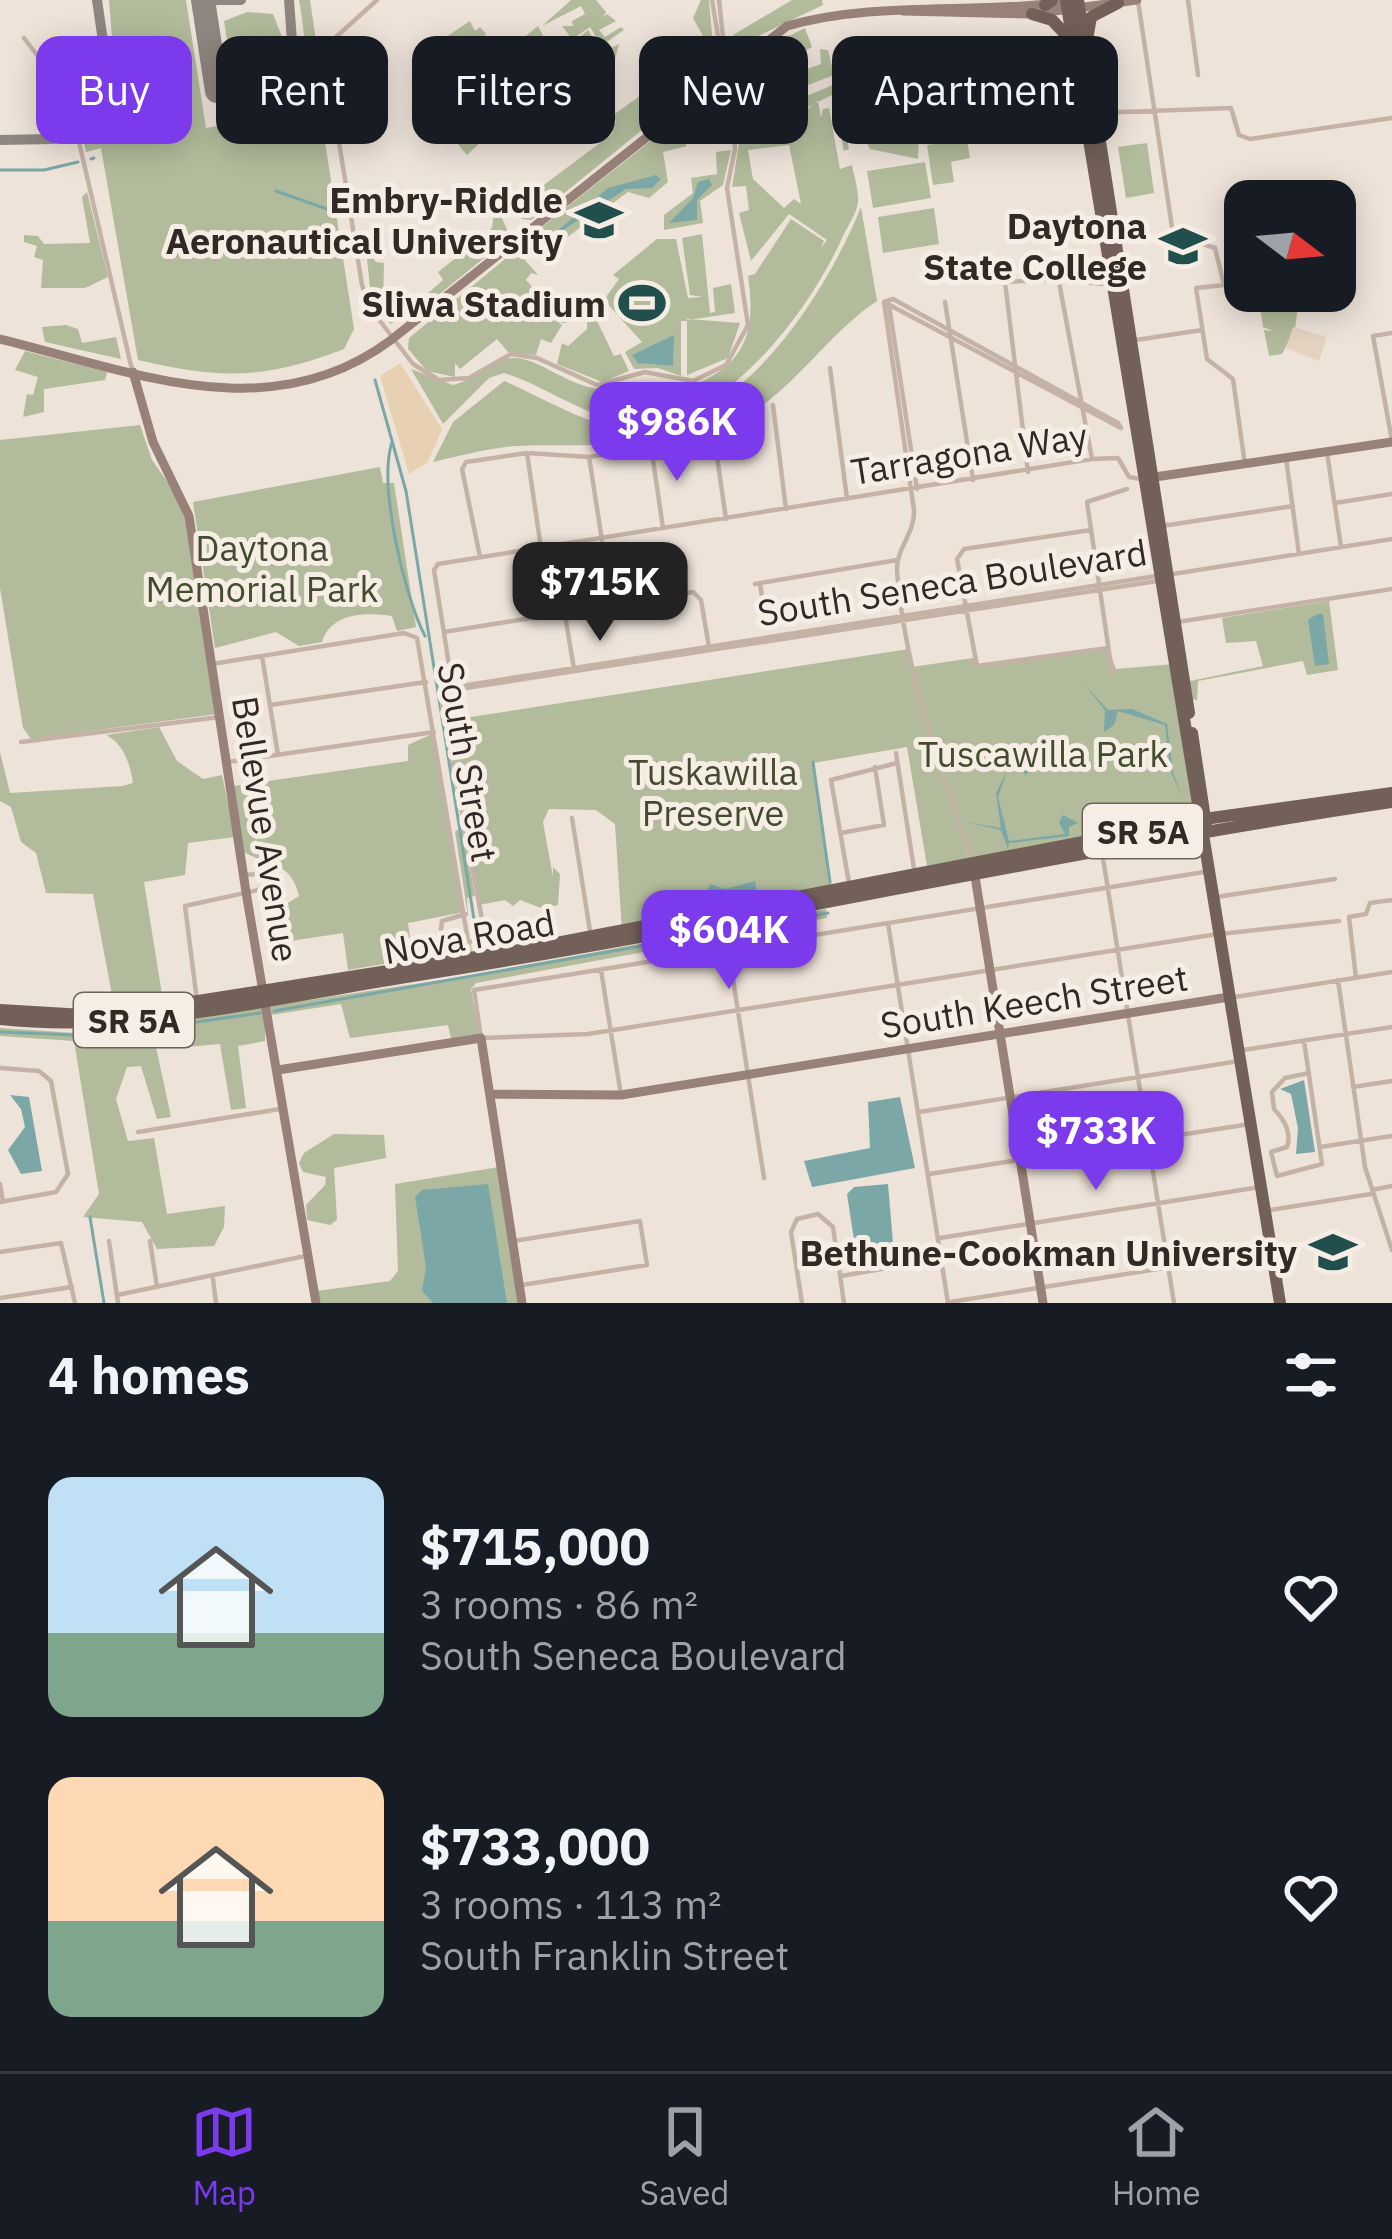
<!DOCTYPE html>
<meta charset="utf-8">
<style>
:root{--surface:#171b24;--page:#20242c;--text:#f1f3f6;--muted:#9ea1a6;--line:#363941;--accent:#7c3aed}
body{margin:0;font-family:"IBM Plex Sans",sans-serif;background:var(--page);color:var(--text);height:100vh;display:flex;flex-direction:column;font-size:45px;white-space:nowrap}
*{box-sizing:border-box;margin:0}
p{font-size:39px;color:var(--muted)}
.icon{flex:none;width:66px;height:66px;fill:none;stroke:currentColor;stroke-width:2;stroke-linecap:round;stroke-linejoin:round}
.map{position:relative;height:1303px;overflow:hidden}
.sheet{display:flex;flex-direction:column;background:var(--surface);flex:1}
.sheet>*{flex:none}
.banner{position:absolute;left:36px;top:36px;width:1320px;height:108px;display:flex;gap:24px}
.needle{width:78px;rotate:106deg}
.controls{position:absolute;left:1224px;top:180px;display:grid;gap:24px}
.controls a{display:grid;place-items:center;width:132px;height:132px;border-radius:24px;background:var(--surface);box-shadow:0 6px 30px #0003;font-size:60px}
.price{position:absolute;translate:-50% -102px;padding:0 27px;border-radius:24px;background:var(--accent);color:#fff;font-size:39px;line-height:78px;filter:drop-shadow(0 3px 6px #0008)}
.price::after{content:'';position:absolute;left:50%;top:72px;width:36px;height:27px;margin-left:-18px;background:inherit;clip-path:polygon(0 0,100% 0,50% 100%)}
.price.on{background:#222;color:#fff}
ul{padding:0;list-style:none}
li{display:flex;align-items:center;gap:36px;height:300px;padding:0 48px}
li span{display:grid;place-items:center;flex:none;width:336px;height:240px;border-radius:24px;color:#555}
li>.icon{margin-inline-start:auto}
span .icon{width:144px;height:144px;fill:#fffc;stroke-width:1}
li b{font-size:51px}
h2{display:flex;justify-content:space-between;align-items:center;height:144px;padding:0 48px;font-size:51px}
.chip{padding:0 42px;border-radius:24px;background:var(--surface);box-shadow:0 6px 30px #0003;font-size:42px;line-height:108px}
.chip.on{background:var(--accent);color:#fff}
.menu{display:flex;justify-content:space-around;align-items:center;height:168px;border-top:3px solid var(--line);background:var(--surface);font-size:33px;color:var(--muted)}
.menu a{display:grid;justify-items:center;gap:6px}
.menu .on{color:var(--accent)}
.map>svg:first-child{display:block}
.green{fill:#b2bb9b;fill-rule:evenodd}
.sand{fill:#e7d1b2}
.plaza{fill:#e5d3c1}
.water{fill:#7ba8a7}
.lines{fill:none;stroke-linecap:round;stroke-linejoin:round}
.stream{stroke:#7ba8a7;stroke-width:3}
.taxiway{stroke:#908680;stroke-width:10}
.runway{stroke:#908680;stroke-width:24}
.street{stroke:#c5b2a6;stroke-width:4.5}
.secondary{stroke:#988178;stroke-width:9}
.primary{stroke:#726059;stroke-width:12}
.labels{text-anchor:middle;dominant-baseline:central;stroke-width:10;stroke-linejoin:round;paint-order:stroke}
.shield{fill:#f6ede4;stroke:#6d645f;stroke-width:3}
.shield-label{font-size:33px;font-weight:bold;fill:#322926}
.poi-label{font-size:36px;font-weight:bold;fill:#322926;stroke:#f6ede4;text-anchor:end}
.street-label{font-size:36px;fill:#322926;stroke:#f6ede4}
.park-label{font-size:36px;fill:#434d2d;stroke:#f6ede4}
</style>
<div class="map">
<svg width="1392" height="1303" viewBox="0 0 1392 1303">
<rect width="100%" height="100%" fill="#eee3d9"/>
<path class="green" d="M109,0h77l20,128 33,-6 -5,-29c77,-11 77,-19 65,-93h11l8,54 -3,23 39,252 -10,20c-81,31 -123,30 -206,11l-37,-212 -15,4 -21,-95 48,-7z
M571,0h25l10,12 -3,5 4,-3 9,7 -17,9 6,7 16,-10 3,3 -19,13 4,6 10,-5 -5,20 -24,-37 -18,12 -10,-13h11l-1,-5 13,-7 -4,-8 -39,20z
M701,0h8l6,68 -4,-2 -6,13 -174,141 -9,-1 -5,-14 95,-71 4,-13 -7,-3 52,-37 -2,-10 11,-10 6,9 -12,3v10l9,1 5,-11 7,8 7,-6v-9l-17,-13 9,2 20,-17 -11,-20z
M792,0h30l1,5 -90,43v-13z
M247,12l26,2 9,23 -2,21 -24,9 -25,-2 -7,-44z
M470,21l5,10 5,-4 6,7 -18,17 8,11 -3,10 -29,-25 2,-10z
M538,26l8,15 -41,23 -6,-7 11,-9 4,4 -2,-5z
M805,28l7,19 -14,8 -9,-17 -8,5 4,10 -32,16 -2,13 22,44 -14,7 -23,1 -4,-59 38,-30z
M588,30l22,37 -68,54 -14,-12 -21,15 -25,-30 -6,-19 22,-17 43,52 16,-18 17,-6 5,-19 -7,-7 -41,19 -3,-8 15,-10 -29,15 -8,-11 41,-22 -26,15 4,9 45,-22 17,23 -4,-6 12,-9 -14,-17z
M855,43l89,2 4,29 -18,14 -66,-2 -15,-18zM869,48l61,1 12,10 1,13 -14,12 -63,-2 -12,-17z
M820,49l8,1 6,25 -44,17 -5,27 -10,-23 26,-13 -5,-10 25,-9z
M869,50l61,1 -1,27 -61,-1z
M838,77l11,72 -5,2 -12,-56 -40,20 -2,-12 45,-19z
M464,83l3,21 -25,19 -23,-27 34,15 4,-23z
M714,91l9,2 2,8 -15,4v9l-14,2 -1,-5 -5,6 4,13 -11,-6 -4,11 8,11 -24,6 5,30 -19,16 -21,-6 -78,58 -17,-9 2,-9z
M856,94h57l7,7 -2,58 -48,-10 -11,-21z
M928,97l41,1c-2,28 -17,42 -45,42z
M476,99l22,27 -31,29 -24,-29 10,-8 9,6 4,-4 -9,-6z
M818,101l3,16 2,-8 6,-1 11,61 12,-4c2,11 7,26 6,37 -1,10 -10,24 -15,34 -32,73 -119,192 -210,186 -45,-2 -86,-36 -129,-49l-15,5 -46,46 -32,-55 42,16c22,-4 41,-29 63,-27 31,3 59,36 97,30l6,10 75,-1 5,-14c51,-23 56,-58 49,-107l7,-2 36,-55 33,22 -3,7 6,-8 -38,-26 -38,47 -12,-48 10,-3 -3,-24 -14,1 7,-44 51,-13v-8zM789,145l12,59 -7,-5 -10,9 -31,-29 -5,-29z
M967,139l3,19 -19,4 3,20 -21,3 -6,-40z
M1147,143l7,50 -28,5 -8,-51z
M731,150l-8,35 -23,16 3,22 -39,7v-15l29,-22 -2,-15 26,-4 -1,-22z
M925,162l6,36 -58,10 -6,-37z
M489,187l21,50 -84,68 -36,19 -20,-37 -5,-47 17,-8 3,3 -18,16 9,11 8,1 -1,44 16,12 44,-39 -5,-8 19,-15 -7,-9 11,-10 14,4 17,-14 2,-17 -14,-17 -4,2z
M87,192l21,85 -23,11h-44l2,-28 -9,-3 3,-11 -13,-4v-7l14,1 6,8 46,-1 -8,-46z
M861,207l16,94c-55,36 -92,105 -158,128 -65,22 -136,14 -203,17 -28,2 -56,10 -83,16l20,-40 51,-41c34,14 75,40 111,46 116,19 209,-129 246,-220z
M934,208l5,36 -56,9 -5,-36z
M702,234l8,79 5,-1 -2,-24 18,-4 4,29 -54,8v55l-23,-8 -24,1 -9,-17 17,-10 -38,-42 15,-21 -6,-4 44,-36h19l12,59 15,-1 -13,-2 -8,-57z
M516,250l22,25 -7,-2 -5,7 29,32 8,-8 3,19 -8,-1 4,3 -11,18 -10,-4 -5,16 -28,-3 -11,-13 -37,30 -5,-6v14l-28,-6 -19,-22 1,-11z
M1266,291h62l-7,2 2,12 -18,-5v-5l-6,3 -4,31 -13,25 -13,2 -5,-26 9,1 -10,-4 -3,-20z
M687,319l53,4 -12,35 -41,17z
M587,321h10l17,35 7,-2 8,17 -27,11 -45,-18 5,-21 6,3 19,-17z
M66,325l12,4 4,14 34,-6 5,22 -76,-17 -3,-15z
M25,351l82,21 -2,8 -61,9v23l-21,5 4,-23 6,1 5,-18 -23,-7z
M140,425l12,35 31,44 34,210 -186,25 -8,-11 -23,-140v-148z
M380,467l3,16h11l22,144 -19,4 -5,-15c-28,-4 -61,-3 -70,26l-23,4 -23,-14 -61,16 -22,-146z
M1329,601l9,69 -31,5 -4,-14 -105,20 -1,19 -5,-1 -2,-18 73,-15 -7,-25 -30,2 -4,-25z
M1108,648l8,21 58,-5 23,156 -224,44 -42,-121 38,116 -42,7 -20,-119 -94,16 19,128 -210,40 -7,-107 -19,-14 -47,-1 -6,13 10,55v-10l7,7 -2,31 -14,4 -24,-9 -7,6 -8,-6 -26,5 -34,-184 464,-72 3,18 61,-9 4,8z
M159,727l18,34 26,18 19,-4 13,62 -47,6 -3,32 -41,7 19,119 -48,10 -22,-117 -47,-1 -10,-40 -15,-11 -10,-35 -11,-6v-49l10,41 113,-7 10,-3c-3,-19 -9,-39 -27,-48z
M432,734l32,178 -56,11 5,36 -65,11 -5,-37 -59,9 -4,-34 19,-12c-8,-36 -32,-30 -57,-45l-9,-65 175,-25v-16z
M463,829l12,67 -8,2 1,18 -13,-85z
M826,909l1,9 -351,65 -5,6 8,45 -28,5 -3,-14 -98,13 -9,-34 -70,11 -2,-9 199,-30z
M265,1007v34l-27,5 8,62 -15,2 -11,-66 -44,4 -5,-18 -18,3 18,84 -14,2 -16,-53 -14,1 -11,32 12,42 26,-3 13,76 58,-8 -1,21 -10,19 -57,3 -15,-27 -59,-5 16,-23 -25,-153 -74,-5v-8l89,6z
M334,1134l50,1 2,23 -52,10 3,52 -7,5 -23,-5 -1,-15 19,-20 1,-8 -23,-5 -4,-9 5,-10z
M499,1167l20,136h-200l-2,-12 73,-10 8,-10 -3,-87z"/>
<path class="sand" d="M400,363l42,66 -14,33 -19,12 -29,-98z"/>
<path class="plaza" d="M1293,327l34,10 -8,24 -33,-13z"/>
<path class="water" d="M656,175l5,4 -9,9 -26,1 -83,54 65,-55z
M709,179l3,6 -15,15v20l-28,3 24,-25 5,-16z
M674,335l-1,31 -35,-3 -6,-8z
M1317,614h6l6,50 -14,2 -7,-46z
M1084,684l24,26 24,-1 35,15 6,49 9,24 -12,-27 -5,-45 -47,-14 -4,14 -10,7 1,-22z
M1043,740l-15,10 -5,14 8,7 -6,4 -4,-9 -27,-14c12,-10 33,-4 49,-12z
M1008,769l-10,28 11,44 56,-7 -6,-12 4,-7 15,8 -9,4v9l-60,7 -1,6 -7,-19 -35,-8 35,6 -5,-35z
M755,881l2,12 -61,10 -9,-12 17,7 6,-14 15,5z
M1304,1080l11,72 -19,2 2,-26 -7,-34 -11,-5z
M10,1095l19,2 13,74 -21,3 -13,-24 17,-23 -4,-18z
M900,1097l15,71 -103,19 -8,-26 66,-13 -2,-46z
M488,1184l19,119h-74l-11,-12 4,-24 -11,-70 7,-7z
M888,1184l5,59 -37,10 -9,-59 7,-7z"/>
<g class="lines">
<path class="stream" d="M92,113l26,22
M133,140l7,3
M91,159l3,-1
M0,170h44l34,-8
M276,191l51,18
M375,380l31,111 70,441
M392,442c-14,43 12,153 33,194
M813,762l17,120
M274,1011l554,-98
M0,1032l99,4 161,-23
M90,1217l14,86"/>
<path class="taxiway" d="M97,0l6,41
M209,0h32
M230,83l64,-14 -5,-69
M0,140l53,-1"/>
<path class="runway" d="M203,0l14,91"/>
<path class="street" d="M377,0l-41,37 -8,37 34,211 8,23 43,56 26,16 30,-2 42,-24 26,4 60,27 48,-13 48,9 33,-16 22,-40 -21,-137 8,-39 -16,-149
M712,0l12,72
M1188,0l10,75
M1138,1l35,233 42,14 9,37 -28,3 11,71 26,20 12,86
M24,38l38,50 10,24 60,258
M1096,113l135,-5 8,27 11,4 142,-21
M1059,282l33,177
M893,299l225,124 3,5 -237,-126z
M884,302l30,208c1,24 -18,38 -17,61 8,101 42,192 74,287
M945,302l28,178
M889,305l28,184
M1136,340l66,-10
M830,368l17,131
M773,405l13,104
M714,436l12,83
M1392,441l-19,-105 19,-3
M651,446l12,82
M1327,452l14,95
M527,453l14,95
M589,457l13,83
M1286,458l13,96
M1028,472l-23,-190 54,-3 52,6
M1335,503l57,-9
M1162,526l131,-20
M1091,530l-127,19 -7,10 20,107 131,-18
M480,557l-18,-88 4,-7 61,-9 62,4 136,-23 17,-8
M1173,574l219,-35
M760,583l2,14
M755,584l142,-24
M565,615l9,54
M1177,622l215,-33
M444,632l249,-40 8,8 8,47
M262,656l16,99
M212,664l192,-31 13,5 53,315
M1112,672l-25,-170 40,-13
M453,690l-19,-120 4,-6 654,-105 26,-1 11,19 12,2
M453,690l704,-109
M270,705l156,-23
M21,742l199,-25
M896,753l18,116
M228,762l206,-30
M572,818l18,113
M841,833l43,-8 -9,-58
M1102,852l72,451
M1204,872l-730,118 7,48 107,-4 623,-99 128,-14
M849,883l-18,-103 66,-17
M1216,897l119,-18
M888,923l60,380
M441,930l1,-9 24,-7
M470,942l13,-5 1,-7 -42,-226 13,-17 701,-111
M728,947l36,231
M601,970l20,125
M1356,978l-7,-61 17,-3 4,-11 22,-3
M1338,980l27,187 27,83
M1235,997l157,-25
M197,1001l-12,-95 73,-16 7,-7 -3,-9 -18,1
M1304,1041l18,123 -45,12 -6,-24 16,-5c5,-16 -3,-27 -13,-38l-2,-17 13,-14 24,-5
M1243,1050l149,-23
M0,1068l39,3 12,10 17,93 -12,18 -56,10
M1353,1087l39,-6
M919,1112l320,-51
M138,1132l142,-23
M1320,1147l72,-11
M929,1174l321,-50
M0,1184l3,18
M1372,1190l20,-4
M1270,1210l101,-16
M940,1238l320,-51
M109,1241l9,62
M150,1241l7,46
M513,1241l127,-20 7,44 -125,20
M0,1252l61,-9 14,60
M841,1276l58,-10
M213,1279l3,24
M117,1295l188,-39
M0,1298l72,-11
M950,1302l321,-51
M802,1303l-11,-71 6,-13 21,-5 15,13 11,76"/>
<path class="secondary" d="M903,11l129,3 105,-14
M0,339c132,32 269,92 391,1l396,-314c89,-26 190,-11 285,-25
M133,372l20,70 36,74 57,376 70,411
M1148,478l244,-36
M974,870l69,433
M278,1070l203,-32 41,265
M490,1094l131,1 608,-98"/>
<path class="primary" d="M1066,0l214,1303
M1078,0l111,713
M1045,5l7,-5
M1032,14l20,6 18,19
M1088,34l3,-17 27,-14
M1192,733l14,92
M0,1010l84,5 63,-6 373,-59 677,-130 195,-27
M0,1019c135,15 273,-21 406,-42 330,-52 656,-126 986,-175"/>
</g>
<defs>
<symbol id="university-bare" viewBox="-9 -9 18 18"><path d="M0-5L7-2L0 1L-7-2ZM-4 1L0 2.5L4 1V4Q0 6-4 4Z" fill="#204f4e" stroke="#f6ede4" stroke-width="2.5" paint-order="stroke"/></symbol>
<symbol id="stadium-bare" viewBox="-9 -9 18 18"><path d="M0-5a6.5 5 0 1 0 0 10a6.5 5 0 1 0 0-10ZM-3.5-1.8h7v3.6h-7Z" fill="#204f4e" stroke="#f6ede4" stroke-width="2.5" paint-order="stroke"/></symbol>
</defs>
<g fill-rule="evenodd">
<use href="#university-bare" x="566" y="187" width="66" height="66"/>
<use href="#university-bare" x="1150" y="213" width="66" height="66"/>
<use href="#stadium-bare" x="609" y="270" width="66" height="66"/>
<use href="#university-bare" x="1300" y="1219" width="66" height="66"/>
</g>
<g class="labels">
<g class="shield">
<rect x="1083" y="804" width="120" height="54" rx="9"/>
<rect x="74" y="993" width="120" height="54" rx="9"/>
</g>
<g class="shield-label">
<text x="1143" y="831">SR 5A</text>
<text x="134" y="1020">SR 5A</text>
</g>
<g class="poi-label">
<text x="563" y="199">Embry-Riddle<tspan x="563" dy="41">Aeronautical University</tspan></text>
<text x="1147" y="225">Daytona<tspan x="1147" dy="41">State College</tspan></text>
<text x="606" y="303">Sliwa Stadium</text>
<text x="1297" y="1252">Bethune-Cookman University</text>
</g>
<g class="street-label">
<text transform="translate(969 453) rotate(-9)">Tarragona Way</text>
<text transform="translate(952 582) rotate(-9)">South Seneca Boulevard</text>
<text transform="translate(468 762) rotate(80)">South Street</text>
<text transform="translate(266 829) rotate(81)">Bellevue Avenue</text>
<text transform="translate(469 936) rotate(-10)">Nova Road</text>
<text transform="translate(1034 1001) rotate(-9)">South Keech Street</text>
</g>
<g class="park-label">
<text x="262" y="547">Daytona<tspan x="262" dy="41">Memorial Park</tspan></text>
<text x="1043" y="753">Tuscawilla Park</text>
<text x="713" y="771">Tuskawilla<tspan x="713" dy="41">Preserve</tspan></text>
</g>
</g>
</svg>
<div class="controls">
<a><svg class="needle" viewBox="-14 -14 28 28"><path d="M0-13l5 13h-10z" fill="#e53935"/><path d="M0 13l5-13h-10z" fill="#9ea1a6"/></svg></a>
</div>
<b class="price" style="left:677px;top:484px">$986K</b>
<b class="price on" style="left:600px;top:644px">$715K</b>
<b class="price" style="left:729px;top:992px">$604K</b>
<b class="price" style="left:1096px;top:1193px">$733K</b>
<div class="banner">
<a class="chip on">Buy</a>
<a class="chip">Rent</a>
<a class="chip">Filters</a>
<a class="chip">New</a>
<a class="chip">Apartment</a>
</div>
</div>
<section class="sheet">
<h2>4 homes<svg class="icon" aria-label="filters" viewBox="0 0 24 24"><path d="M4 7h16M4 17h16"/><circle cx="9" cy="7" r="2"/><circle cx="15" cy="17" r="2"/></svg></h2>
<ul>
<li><span style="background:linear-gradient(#bfe0f5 65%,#7fa58c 0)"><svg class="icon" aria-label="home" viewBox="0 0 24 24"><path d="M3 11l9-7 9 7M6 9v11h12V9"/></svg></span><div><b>$715,000</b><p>3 rooms · 86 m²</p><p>South Seneca Boulevard</p></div><svg class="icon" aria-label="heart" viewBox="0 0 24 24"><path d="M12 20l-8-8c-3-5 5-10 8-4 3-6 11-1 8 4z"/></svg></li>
<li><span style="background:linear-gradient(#ffd9b3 60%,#7fa58c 0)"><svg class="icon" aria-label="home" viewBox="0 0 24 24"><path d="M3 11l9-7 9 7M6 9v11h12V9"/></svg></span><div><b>$733,000</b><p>3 rooms · 113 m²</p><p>South Franklin Street</p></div><svg class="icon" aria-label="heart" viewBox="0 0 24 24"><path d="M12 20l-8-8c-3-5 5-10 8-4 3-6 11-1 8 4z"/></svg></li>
</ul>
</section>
<nav class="menu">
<a class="on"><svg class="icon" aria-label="map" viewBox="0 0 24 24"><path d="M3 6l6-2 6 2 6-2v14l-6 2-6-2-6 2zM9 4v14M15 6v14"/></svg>Map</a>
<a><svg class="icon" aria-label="saved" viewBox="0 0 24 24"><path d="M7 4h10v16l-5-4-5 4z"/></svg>Saved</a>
<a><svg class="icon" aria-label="home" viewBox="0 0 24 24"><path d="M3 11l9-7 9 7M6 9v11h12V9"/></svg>Home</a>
</nav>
